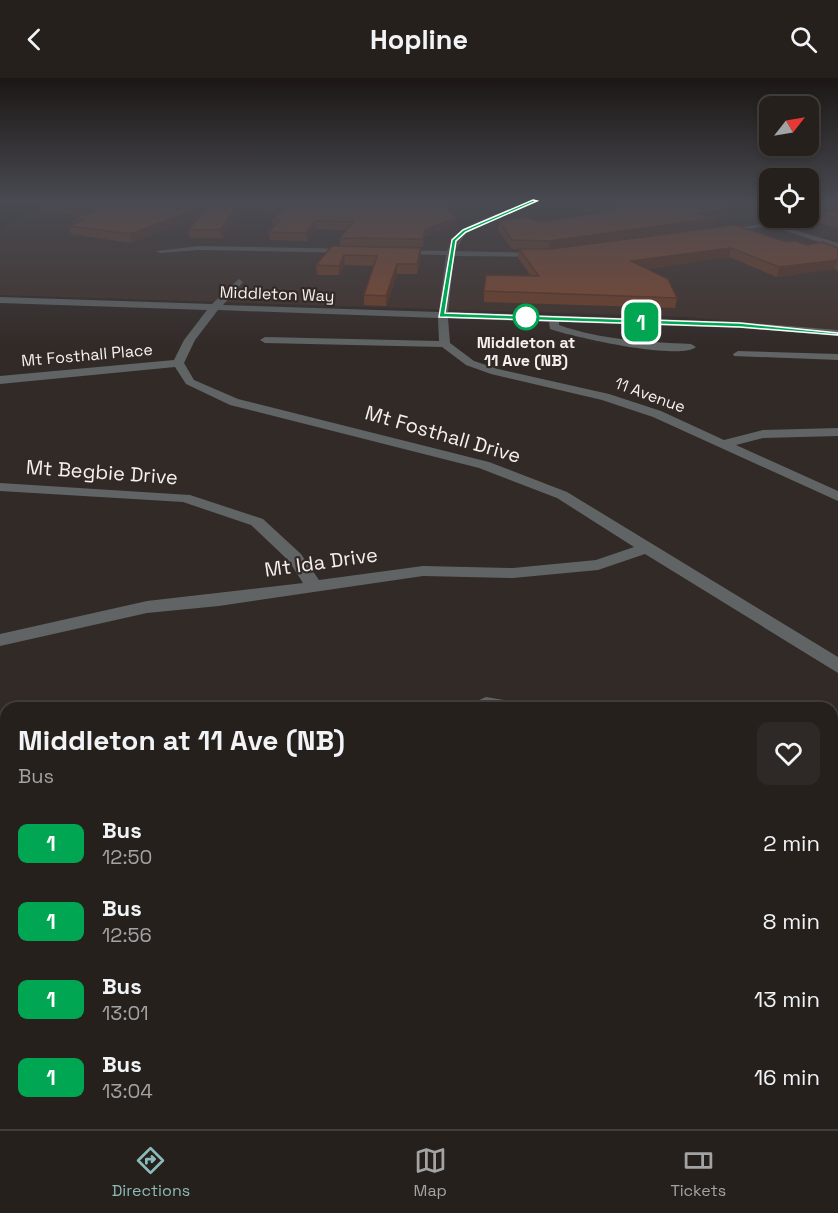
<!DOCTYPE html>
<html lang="en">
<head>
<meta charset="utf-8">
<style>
	:root { --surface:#26201d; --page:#2e2826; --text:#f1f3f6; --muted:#a4a3a4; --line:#423e3b; --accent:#8bbbb9 }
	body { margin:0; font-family:"Space Grotesk",sans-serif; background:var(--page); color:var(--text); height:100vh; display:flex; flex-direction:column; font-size:22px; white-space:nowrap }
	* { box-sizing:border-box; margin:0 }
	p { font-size:20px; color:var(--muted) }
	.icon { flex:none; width:33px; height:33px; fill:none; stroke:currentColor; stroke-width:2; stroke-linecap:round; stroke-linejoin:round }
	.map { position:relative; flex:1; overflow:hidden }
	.details { position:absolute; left:0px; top:624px; width:838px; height:428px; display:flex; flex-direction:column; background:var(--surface); border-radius:18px 18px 0 0; box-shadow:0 3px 9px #0003,0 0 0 2px var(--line) }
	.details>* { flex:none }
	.badge { padding:0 12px; border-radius:9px; font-size:21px; line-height:39px }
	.needle { width:39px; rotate:59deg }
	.fabs { position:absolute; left:759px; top:18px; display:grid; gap:12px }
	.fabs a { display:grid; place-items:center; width:60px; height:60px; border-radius:12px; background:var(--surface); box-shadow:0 3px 9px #0003,0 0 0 2px var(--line); font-size:30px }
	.map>.badge { position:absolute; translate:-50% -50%; box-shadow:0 0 0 3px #fff }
	.round { display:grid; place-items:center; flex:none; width:63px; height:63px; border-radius:12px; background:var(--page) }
	.headline { display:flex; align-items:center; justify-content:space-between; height:102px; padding:0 18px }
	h1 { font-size:28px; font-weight:700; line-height:45px }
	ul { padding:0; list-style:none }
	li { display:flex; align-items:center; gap:18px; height:78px; padding:0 18px }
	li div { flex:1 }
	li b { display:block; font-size:22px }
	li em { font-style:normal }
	li .badge { min-width:66px; font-weight:700; text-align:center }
	header { display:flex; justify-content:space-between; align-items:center; height:78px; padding:0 18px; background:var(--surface); font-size:27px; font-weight:700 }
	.dock { display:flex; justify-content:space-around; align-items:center; height:84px; border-top:2px solid var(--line); background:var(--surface); font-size:16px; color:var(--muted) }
	.dock a { display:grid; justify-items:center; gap:3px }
	.dock .on { color:var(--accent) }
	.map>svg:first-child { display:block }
	.built { fill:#40322c }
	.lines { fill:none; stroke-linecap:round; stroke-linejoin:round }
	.minor { fill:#606465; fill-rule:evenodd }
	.wall { fill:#703f29 }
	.shaded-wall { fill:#5b3322 }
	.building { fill:#824930; stroke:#5b3322; stroke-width:1.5 }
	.line { fill:#00a651; stroke:#fff; stroke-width:1.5 }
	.stop-dot { fill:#fff; stroke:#00a651; stroke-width:3 }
	.labels { text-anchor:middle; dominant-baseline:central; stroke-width:4.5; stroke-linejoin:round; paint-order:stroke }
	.far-street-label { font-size:16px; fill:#f5f0ed; stroke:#322a27 }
	.far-stop-label { font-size:16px; font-weight:bold; fill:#f5f0ed; stroke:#322a27 }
	.street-label { font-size:20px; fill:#f5f0ed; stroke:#322a27 }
</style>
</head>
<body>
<header><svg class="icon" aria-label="back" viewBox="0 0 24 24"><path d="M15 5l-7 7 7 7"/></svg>Hopline<svg class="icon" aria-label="search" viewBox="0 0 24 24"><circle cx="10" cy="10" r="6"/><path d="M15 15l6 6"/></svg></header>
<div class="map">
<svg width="838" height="1051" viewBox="0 0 838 1051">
	<rect width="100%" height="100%" fill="#322a27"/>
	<path class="built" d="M44,123H769L770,140H808L809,123H838V252L685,239L0,217V152Z"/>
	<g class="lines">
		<path class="minor" d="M530,123H538L472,152L465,157L455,173L542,175L545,179L454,178L448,234L740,244L838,252V258L740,250L559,244V247C602,262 646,264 691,266L696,269C680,283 573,259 550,251L549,244L448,240L450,265L474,283L498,291L609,316L661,333L724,362L763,352L838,350V358L763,360L736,367L838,413V423L653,339L602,322L491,296L466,287L442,269L265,265L260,262L265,259L439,263L438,240L218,232L195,262L184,285L194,302L238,321L489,384L567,414L838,579V595L645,476L598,492L513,500L423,498L219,528L147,535L0,568V556L147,523L303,505L289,483L251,447L183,424L0,413V405L190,417L263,441L301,476L319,502L423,488L513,490L596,482L634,469L557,420L479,390L230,327L186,306L175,289L0,306V298L174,282L184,262L207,232L0,225V219L212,226L239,201L243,204L223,227L439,234L446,177L396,176L393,172L447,173C461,140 500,137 530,123Z
			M838,134V138L778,147L838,165V170L770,148L721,155L717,153Z
			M199,168L353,171L357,173L353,175L199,172L160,175L156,173Z
			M738,273L838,276V282L734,278L733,276Z
			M486,619L522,625L525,630H469L472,625Z
			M832,644H838V660H832Z"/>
	</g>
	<path class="wall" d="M48,123H448L442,124L456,148L425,159L423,169L363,168L421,170V179L417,196H397L386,228L364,227V217L374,188L345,187L339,197H317L316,187L340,168V160L346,152L315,151L307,163L270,162L269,154L273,150L272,142L278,136L242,130L222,160H190L188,152L201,138L131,165L71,156L69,148L73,146L72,141L80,138L41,133L39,126Z
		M762,123H770V131L761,128Z
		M612,130L731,131L729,139L716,141L714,149L631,160L786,164L838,170V193L834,191L777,199L729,179L646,191L677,220L675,230L484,224V213L531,198L518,180L519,171H512L498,152L499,143L541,144L612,132Z
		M838,132V150L815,144L817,135Z"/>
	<path class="shaded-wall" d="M241,123L242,130L222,160L220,152Z
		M838,124V132L808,136V128Z
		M211,126L212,133L131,165L130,156Z
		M731,131L729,139L716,141L714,149L549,172L550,163L699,135Z
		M457,140L456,148L425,159L423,169V161L425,151Z
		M315,143V151L307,163L306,155Z
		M421,170V179L417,196V186Z
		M731,170L729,179L629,193L631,183Z
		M344,177L345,187L339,197V188Z
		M837,182L834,191L777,199L779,189Z
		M397,186V196L386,228V218Z"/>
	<path class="building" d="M48,123H241L220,152H188L211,126L130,156L69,148L84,142L72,141L97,133L39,126Z
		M244,123H441L457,140L425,151L423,161L340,160L353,144L315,143L306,155L269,154L280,142H272L285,129Z
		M672,123H706L731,131L699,135L716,140L550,163L512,162L499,143L527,139L541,144L616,132L612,130Z
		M808,123H838V124L808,128Z
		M838,132V141L817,135Z
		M735,147L786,164L796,163L806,167L823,164L838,170V182L779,189L731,170L631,183L668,201L677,220L484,213L486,197L539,198L519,171H550Z
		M332,168L421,170L417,186H397L386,218L364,217L377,178L344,177L339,188L316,187Z"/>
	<linearGradient id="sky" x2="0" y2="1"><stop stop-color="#1c1715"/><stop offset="0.46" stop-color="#494a52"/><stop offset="1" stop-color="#494a52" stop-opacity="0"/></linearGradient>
	<rect width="838" height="270" fill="url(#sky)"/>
	<path class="line" d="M533,122L537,123L466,154L456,163L445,235L740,245L838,255V257L740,249L439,239L452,162L463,152Z"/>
	<circle class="stop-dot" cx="526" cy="239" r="12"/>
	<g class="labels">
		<g class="far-street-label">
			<text transform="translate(277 216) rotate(2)">Middleton Way</text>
			<text transform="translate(87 277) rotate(-5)">Mt Fosthall Place</text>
			<text transform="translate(650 317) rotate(20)">11 Avenue</text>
		</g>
		<g class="far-stop-label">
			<text x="526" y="264">Middleton at<tspan x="526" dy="18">11 Ave (NB)</tspan></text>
		</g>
		<g class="street-label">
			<text transform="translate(443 356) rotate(16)">Mt Fosthall Drive</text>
			<text transform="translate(102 394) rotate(4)">Mt Begbie Drive</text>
			<text transform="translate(321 484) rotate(-8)">Mt Ida Drive</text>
		</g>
	</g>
</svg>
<div class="fabs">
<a><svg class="needle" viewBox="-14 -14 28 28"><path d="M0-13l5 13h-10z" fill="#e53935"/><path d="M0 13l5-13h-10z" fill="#a4a3a4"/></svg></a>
<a><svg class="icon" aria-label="locate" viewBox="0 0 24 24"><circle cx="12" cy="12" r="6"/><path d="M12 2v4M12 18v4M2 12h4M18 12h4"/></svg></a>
</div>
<b class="badge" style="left:641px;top:244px;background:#00a651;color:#fff">1</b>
<section class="details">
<div class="headline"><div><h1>Middleton at 11 Ave (NB)</h1><p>Bus</p></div><a class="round"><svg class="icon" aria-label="heart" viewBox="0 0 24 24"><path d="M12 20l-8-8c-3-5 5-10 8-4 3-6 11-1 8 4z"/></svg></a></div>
<ul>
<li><span class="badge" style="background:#00a651;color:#fff">1</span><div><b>Bus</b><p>12:50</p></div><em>2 min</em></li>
<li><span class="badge" style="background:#00a651;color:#fff">1</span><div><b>Bus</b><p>12:56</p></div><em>8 min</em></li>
<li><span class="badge" style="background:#00a651;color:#fff">1</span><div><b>Bus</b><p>13:01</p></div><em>13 min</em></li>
<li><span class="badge" style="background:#00a651;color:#fff">1</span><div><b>Bus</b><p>13:04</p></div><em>16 min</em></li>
</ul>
</section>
</div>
<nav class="dock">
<a class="on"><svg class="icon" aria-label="directions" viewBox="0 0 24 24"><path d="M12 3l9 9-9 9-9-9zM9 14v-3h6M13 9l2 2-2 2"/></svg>Directions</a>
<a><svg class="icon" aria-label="map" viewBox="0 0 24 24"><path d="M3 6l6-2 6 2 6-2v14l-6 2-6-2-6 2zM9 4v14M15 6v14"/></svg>Map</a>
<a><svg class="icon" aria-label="tickets" viewBox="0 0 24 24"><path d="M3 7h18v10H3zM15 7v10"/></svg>Tickets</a>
</nav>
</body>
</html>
